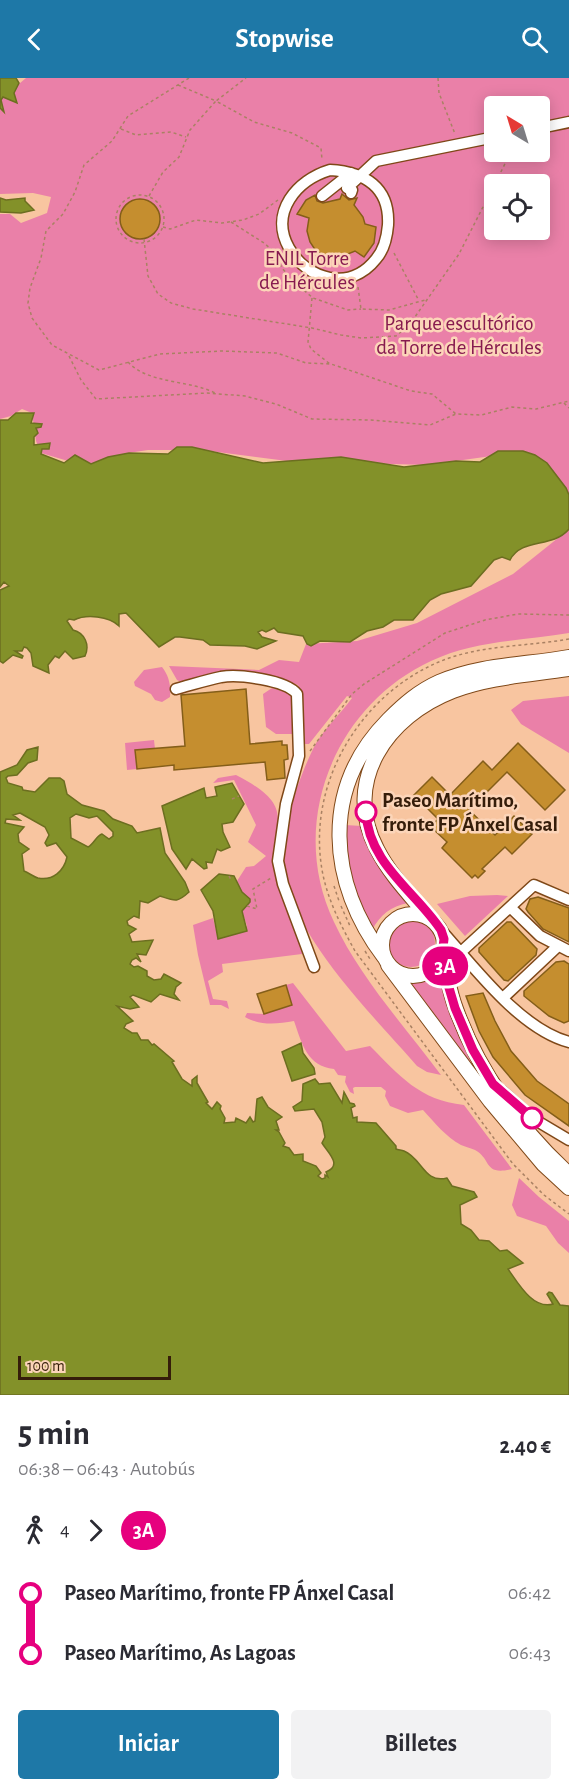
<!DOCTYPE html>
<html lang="es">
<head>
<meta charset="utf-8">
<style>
	:root { --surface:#fff; --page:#f2f2f3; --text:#2b2b33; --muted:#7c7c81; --accent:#1e78a7 }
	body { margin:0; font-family:"Alegreya Sans",sans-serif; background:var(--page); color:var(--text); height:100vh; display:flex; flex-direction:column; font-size:22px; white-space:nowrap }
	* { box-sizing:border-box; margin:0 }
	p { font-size:20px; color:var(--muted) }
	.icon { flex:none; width:33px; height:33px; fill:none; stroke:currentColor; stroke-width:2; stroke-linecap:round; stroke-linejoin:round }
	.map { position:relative; height:1317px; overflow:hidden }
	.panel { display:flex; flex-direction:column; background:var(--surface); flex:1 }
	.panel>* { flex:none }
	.badge { padding:0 12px; border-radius:20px; font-size:21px; line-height:39px }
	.needle { width:39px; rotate:322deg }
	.buttons { position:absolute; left:484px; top:18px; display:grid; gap:12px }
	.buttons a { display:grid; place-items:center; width:66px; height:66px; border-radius:6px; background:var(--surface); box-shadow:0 3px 15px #0003; font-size:30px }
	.scale { position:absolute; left:18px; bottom:15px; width:153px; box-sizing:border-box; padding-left:6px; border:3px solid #351d0a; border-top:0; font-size:16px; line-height:21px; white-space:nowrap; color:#351d0a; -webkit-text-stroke:4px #fcd5b9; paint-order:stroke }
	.map>.badge { position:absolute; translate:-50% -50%; box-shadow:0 0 0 3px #fff }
	.legs { display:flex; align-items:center; gap:9px; height:66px; padding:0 18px; font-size:20px }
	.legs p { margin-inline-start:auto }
	.summary { display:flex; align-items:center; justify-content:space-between; height:102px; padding:0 18px }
	h1 { font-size:33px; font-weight:700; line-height:45px }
	.button { display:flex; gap:12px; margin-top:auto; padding:12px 18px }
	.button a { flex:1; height:69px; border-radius:6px; background:var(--accent); color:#fff; font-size:24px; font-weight:700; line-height:69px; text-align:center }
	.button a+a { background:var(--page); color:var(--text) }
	ul { padding:0 18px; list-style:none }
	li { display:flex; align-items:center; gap:21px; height:60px; font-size:22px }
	li i { display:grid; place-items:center; width:9px; height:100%; margin:0 8px; background:currentColor }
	li i::after { content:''; width:15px; height:15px; margin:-8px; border:4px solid; border-radius:50%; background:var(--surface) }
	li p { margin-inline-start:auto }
	li:first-child i { background:linear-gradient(#0000 50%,currentColor 0) }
	li:last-child i { background:linear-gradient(currentColor 50%,#0000 0) }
	header { display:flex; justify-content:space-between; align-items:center; height:78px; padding:0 18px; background:var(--accent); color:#fff; font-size:27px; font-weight:700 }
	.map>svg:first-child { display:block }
	.green { fill:#ea80a8; fill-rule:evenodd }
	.water { fill:#839129; stroke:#6c6e20; stroke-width:1.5; fill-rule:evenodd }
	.building { fill:#c58e2f; stroke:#845e19; stroke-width:1.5 }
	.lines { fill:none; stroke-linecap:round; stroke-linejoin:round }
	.minor-casing { stroke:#7f4818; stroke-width:13 }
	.major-casing { stroke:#7f4818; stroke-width:16 }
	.path { stroke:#a98163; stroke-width:1.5; stroke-dasharray:3 3; stroke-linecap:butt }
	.minor { stroke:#fff; stroke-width:10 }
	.major { stroke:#fff; stroke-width:14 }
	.line-1-casing { stroke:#fff; stroke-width:14 }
	.line-1 { stroke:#e6007e; stroke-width:9 }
	.stop-1-dot { fill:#fff; stroke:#e6007e; stroke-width:3 }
	.labels { text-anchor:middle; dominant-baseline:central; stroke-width:5; stroke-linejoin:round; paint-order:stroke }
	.park-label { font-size:21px; fill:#871a4f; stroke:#fcd5b9 }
	.stop-label { font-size:21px; font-weight:bold; fill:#351d0a; stroke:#fcd5b9; text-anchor:start }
</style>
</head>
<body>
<header><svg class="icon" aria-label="back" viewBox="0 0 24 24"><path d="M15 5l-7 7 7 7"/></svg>Stopwise<svg class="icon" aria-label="search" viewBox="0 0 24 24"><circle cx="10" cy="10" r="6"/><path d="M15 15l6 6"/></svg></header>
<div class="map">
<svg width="569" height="1317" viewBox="0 0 569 1317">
	<rect width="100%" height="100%" fill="#f8c5a0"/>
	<path class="green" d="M26,0H569V555C523,563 474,562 431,583C334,628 287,746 334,844C359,898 405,949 441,997L427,994L417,988C373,937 283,850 283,780C282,748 299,700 313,671C322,652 340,637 352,620L347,618L309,666H305L301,616L298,607L276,600H204L181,604L177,602L169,588L259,592L279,582L299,584L306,566L357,563L417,545L513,496L558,460L506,376L427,387L287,383L202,372H148L128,375L85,388L41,375L36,363L32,335L22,331L11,338L0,341V136H10L21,145L47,135L51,119L33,115L0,116V22ZM495,28H540V74H495ZM495,106H540V152H495Z
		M162,589C169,598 171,607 170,619L162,624L155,622L151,616L135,608L134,604L144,592Z
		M272,610L292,616L297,656H276L266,649L263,616Z
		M569,618V675L521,646L511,632L523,623Z
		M154,662L155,671L135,672L137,691L127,692L125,665Z
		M236,697C308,734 262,748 276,802C282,824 294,846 302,867V876L222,886L223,894L208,903L213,921L227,923L229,931L221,927H210L198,877L193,847L213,840L218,860L247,848L242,833L250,824L242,815L237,803L246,789L254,788L266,778L248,764L256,747L234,702L213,705L218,700Z
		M345,747L362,748C371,778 389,800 408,825C391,828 380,837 372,852L349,803Z
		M497,817L508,818L465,858L437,826L470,818Z
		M387 865a24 24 0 1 1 48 0a24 24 0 1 1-48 0Z
		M441,893L452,940L473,990L411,905L427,902Z
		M293,905L346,973L370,968C400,998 419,1022 464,1027L512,1091C483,1098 492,1081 475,1072C471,1070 465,1069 461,1067C446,1059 435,1045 423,1032L408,1035L390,1028L385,1018L386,1013L381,1009H355L353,1010L354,1016L350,1014L345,1004L346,998L338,997L334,991C307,988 302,966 294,943C277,946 261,948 245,939L247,935L264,936L292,927L286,907Z
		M519,1100L539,1119L569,1143V1175L558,1165L546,1148L517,1138L512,1127Z"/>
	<path class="water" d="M0,0H16L19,5L14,15L17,25L3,19L1,22L4,34L0,30Z
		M0,120L6,122L25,120V123L34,132L21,135L0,134Z
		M16,335H34L31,345L42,346L41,349L36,350L38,355L34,359V367L50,365L49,371H42L41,376L64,385L75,377L91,386L108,379L129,375L168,376L177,369H192L263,385L341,379L404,389L456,383L480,384L498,373H523L535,377L547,385L566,410L569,417V451C552,471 522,459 510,482L502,479L494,482L471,508L441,516L430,522L413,542H394L383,549L367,553L350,564L320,563L311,568L307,566L303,558L278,554L274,550L266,554L262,552L258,554L262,559L276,563L257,571L245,568L210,567L203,562L180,559H175L159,569L126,535L119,536V548C109,538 86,536 74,542L69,541L67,543L73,552C85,555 90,567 85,578L73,581L65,573L59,580L55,578L48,587L49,595L33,588L31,575L27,570L24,569L22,573H15L23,578L22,580L13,577L3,585L0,583V512L9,508L4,504L0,509V342H8Z
		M38,669L37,682L28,685L17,697L8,698L6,700L8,705L22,709L23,712L35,714L49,700H60L64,703L67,716L82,727L104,733L113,741L132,748L137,755L160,750L165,775L185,804L189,814C177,825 175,823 160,818L148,825L140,823L139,840L134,838L127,843L128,847L136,851L129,856L132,864L153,862L146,877L137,876L141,884L136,880L132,882L130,886L134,889L138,888L147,893V898L154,902L161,901L164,896L181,905L176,909L174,916L179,922L160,916L151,924L133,917L130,919L139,929L130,931L117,928L133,943L126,946L124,950L132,955H137L141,962H148L152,967L154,966L174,983L172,984L182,1001L192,1008V1002L197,998V1005L208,1024L206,1025L212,1031L217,1024L221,1028L220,1031L225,1040L224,1045L235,1044L236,1040L246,1045L250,1039L253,1044L255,1043L257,1021L262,1019L268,1029L282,1039L276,1043L279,1052H276L279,1054L285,1065L283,1068L289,1070L294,1077L303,1076V1083L316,1088L321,1095L318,1098L322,1101L325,1100V1097L328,1099L326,1094C343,1087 328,1075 322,1065L325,1059L322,1044L314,1031L295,1033L293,1029L302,1023L303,1006L315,1001L319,1006L330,1005L342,1025L344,1014L350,1025L354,1026L355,1028L351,1030L353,1040L357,1039V1044L376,1045L396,1068V1071C398,1072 401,1072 404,1073C422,1080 424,1106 447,1100L452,1108L474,1114L477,1119L460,1127L461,1146L471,1152L479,1162L489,1163L500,1173L507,1172L523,1185L508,1191C518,1205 533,1232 553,1226L547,1216L549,1214L552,1215L560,1227L569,1228V1317H0V694L17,687L27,672ZM20,735L45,749L49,757L45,765L47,768L56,765L67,779C64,793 53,803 38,800C34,799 29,795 24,793L22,776L29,771L19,764L18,756L24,749L5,745L6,741L20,742L13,737ZM76,736L89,740L97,738L113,754V758L109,761L102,756C96,758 94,766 88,769L71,760L70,740Z
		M232,705L244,726L233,744L222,746L223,754L230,769L221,773L217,771L212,785L206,784L207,790L204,791L192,781L186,791L172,771L162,728L204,710L206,720L217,718L215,709Z
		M219,796L234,798L242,814L250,821V824L242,833L247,853L218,861L213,833L201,812Z
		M301,965L303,975L314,990L315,996L292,1003L282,974Z"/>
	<path class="building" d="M342,116L349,122L357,120L354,127L363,139L365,146L376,149L374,165L364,179L355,173L338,180L326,179L316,173L310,164L307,153L309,140L297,136L306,122L315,117L317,123L323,125L340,121Z
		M120 141a20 20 0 1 1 40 0a20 20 0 1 1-40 0Z
		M246,611L250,666L282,663V667H287L288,681L284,682L285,700L267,702L265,684L174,692V687L137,691L135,672L185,668L181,617Z
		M518,665L565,712L545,732L507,694L469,732L495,757L514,738L532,756L512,776L505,769L482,791L485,793L478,800L475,797L472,800L442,770L447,764L431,749L438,741L414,717L432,699L450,717L483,683L492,692Z
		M538,819L569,830V864L543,851L528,834L526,831L530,821Z
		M507,844H511L537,871L536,877L508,903L504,902L479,874V870Z
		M564,883L569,886V943L564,945L549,938L524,918V913L556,884Z
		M286,907L292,927L264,936L257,916Z
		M483,915L495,943L511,973L537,1003L569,1026V1048L525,1017L493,979L479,953L466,918Z"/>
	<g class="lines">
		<defs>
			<path id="minor" d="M540,50L569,44
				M330,92C365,94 390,109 388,147C387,159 384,172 376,181C350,214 307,202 289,170C269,134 297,102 330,92Z
				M351,115L352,112L347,110L376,83L495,59
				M322,118L351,95
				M176,611C191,607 206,602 221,599C239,596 286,602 297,616L299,678L286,726L278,783L283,806L314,889
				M510,829L540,858L569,873
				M441,852C474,889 520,951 569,964
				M437,886L461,874L534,807L569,822
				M504,919L558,868
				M502,1013L532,1040L569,1062"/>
			<path id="major" d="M382 867a31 31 0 1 1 62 0a31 31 0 1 1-62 0Z
				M429,840C411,818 390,797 377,771C341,703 388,638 453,613C489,599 531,597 569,591
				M442,877C447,895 449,913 456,931C478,992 520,1052 569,1096
				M384,879C328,805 320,711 388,642C404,626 419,613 439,604C481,586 525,587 569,579
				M388,887L490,1023L543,1086L569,1110"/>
		</defs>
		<use href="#minor" class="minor-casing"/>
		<use href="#major" class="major-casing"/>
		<path class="path" d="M189,0L128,38L112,63L84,87L75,114L63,136L46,153L41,180L30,210L28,225L32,240L52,267L99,292L160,276L222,273L277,275L306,285L331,286L411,313L432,316L456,336L481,337L512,329L536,331L569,323
			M438,0L439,15L455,56
			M178,7L216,23L246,0
			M121,51L136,57L171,54L186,59
			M116 141a24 24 0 1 1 48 0a24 24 0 1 1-48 0Z
			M149,118L163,94L179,79L190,52L216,23L254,44L292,55L321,70L322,82
			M231,144L264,165L273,173L282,190L293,203L313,220L348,232L361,231
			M163,149L170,151L196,142L222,145L243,142L259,136L278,122
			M144,161L148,198L158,216L171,225L193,231L312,250L341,257L361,260L396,258L410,246L459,176L511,74
			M394,175L418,221
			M358,209L361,231L389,232L425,222
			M303,210L311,205
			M312,220L308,264L311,271L330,286
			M69,278L81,302L96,321L207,315L245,318L276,326L312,341L371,342L430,347L456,336
			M128,284C148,306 190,302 215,315
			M564,325L569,330
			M569,561C530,568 490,567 452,579C368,607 309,696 321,785C325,817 340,846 355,873L513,1086L544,1117L569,1136
			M310,673L352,616L364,606L445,555L485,542L518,536L569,537
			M232,721L239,718
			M229,798L231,802
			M334,808L339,823
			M247,828L257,831L253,811L271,800
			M341,828L350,848
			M365,873L370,881"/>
		<use href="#minor" class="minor"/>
		<use href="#major" class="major"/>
	</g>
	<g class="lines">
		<defs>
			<path id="line-1" d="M366,734C368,785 416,814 441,852L444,861L442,878L447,903L455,930L473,972L493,1006L532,1040"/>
		</defs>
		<use href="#line-1" class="line-1-casing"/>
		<use href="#line-1" class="line-1"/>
	</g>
	<g class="stop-1-dot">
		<circle cx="366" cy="734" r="10"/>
		<circle cx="532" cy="1040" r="10"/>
	</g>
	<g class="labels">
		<g class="park-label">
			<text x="307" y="180">ENIL Torre<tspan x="307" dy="24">de Hércules</tspan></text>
			<text x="459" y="245">Parque escultórico<tspan x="459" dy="24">da Torre de Hércules</tspan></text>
		</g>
		<g class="stop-label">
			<text x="382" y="722">Paseo Marítimo,<tspan x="382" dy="24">fronte FP Ánxel Casal</tspan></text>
		</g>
	</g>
</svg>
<div class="buttons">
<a><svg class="needle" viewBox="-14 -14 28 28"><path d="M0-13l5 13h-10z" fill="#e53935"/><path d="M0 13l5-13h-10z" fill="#7c7c81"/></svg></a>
<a><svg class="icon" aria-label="locate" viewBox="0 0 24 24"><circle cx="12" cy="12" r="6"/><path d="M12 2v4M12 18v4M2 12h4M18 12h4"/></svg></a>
</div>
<div class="scale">100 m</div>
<b class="badge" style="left:445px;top:888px;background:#e6007e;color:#fff">3A</b>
</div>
<section class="panel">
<div class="summary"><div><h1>5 min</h1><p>06:38 – 06:43 · Autobús</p></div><b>2.40 €</b></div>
<div class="legs"><svg class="icon" aria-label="walk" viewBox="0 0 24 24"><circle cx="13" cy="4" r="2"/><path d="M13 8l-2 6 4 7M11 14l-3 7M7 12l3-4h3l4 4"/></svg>4<svg class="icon" aria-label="forward" viewBox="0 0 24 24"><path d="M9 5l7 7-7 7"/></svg><b class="badge" style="background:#e6007e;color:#fff">3A</b></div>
<ul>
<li><i style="color:#e6007e"></i><b>Paseo Marítimo, fronte FP Ánxel Casal</b><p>06:42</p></li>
<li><i style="color:#e6007e"></i><b>Paseo Marítimo, As Lagoas</b><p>06:43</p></li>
</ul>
<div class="button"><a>Iniciar</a><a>Billetes</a></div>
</section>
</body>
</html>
